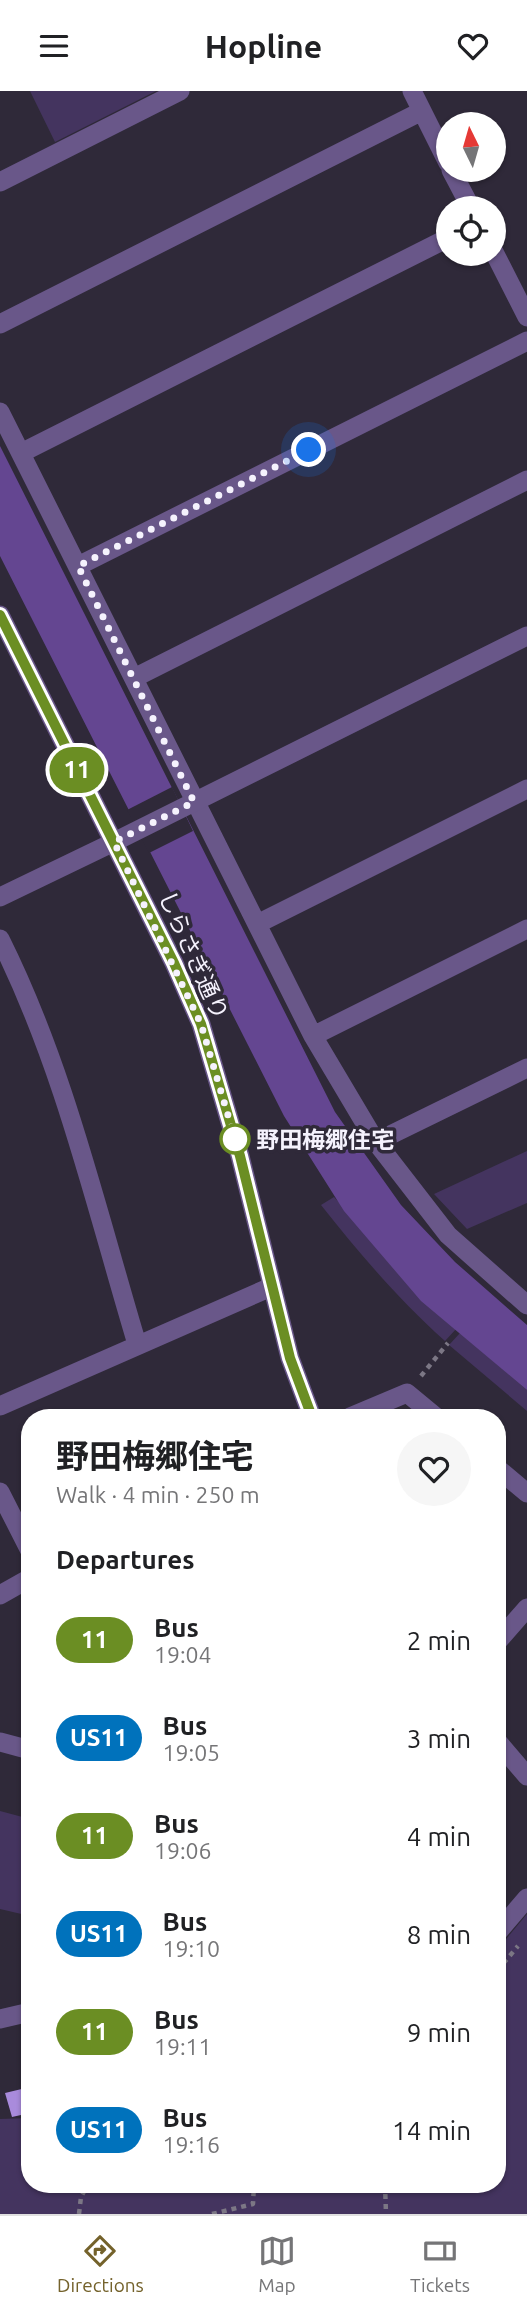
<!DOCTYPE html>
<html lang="en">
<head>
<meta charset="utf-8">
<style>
	:root { --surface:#fff; --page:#f6f6f6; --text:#202124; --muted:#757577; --line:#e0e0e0; --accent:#74622b }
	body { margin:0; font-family:Ubuntu,"Noto Sans JP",sans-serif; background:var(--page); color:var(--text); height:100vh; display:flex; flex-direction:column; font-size:26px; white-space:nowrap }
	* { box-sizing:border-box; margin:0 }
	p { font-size:23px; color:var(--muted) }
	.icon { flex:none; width:38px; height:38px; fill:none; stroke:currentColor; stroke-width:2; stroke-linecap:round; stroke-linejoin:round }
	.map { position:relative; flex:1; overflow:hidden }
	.panel { position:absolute; left:21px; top:1318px; width:485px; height:784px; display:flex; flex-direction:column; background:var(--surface); border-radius:28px; box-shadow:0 2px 5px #0004 }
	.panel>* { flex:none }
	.badge { padding:0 14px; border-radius:23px; font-size:24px; line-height:46px }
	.needle { width:46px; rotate:355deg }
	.tools { position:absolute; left:436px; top:21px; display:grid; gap:14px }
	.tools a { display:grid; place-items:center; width:70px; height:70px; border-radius:50%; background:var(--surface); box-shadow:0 2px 5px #0004; font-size:35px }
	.you { position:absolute; width:35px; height:35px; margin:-18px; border:5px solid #fff; border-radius:50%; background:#1a73e8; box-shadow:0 0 0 10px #1a73e833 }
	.map>.badge { position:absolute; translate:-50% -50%; box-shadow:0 0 0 4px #fff }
	h2 { padding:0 35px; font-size:26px; line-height:63px }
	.round { display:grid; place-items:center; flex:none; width:74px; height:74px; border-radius:37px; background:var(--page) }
	.headline { display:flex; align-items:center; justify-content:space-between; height:119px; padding:0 35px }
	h1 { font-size:33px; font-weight:700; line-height:52px }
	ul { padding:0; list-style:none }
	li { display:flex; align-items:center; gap:21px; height:98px; padding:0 35px }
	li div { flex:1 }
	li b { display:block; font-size:26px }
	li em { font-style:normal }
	li .badge { min-width:77px; font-weight:700; text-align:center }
	header { display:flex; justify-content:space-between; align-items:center; height:91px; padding:0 35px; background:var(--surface); font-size:32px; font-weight:700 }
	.tab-bar { display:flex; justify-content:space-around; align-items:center; height:98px; border-top:2px solid var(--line); background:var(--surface); font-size:19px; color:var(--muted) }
	.tab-bar a { display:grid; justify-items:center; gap:4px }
	.tab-bar .on { color:var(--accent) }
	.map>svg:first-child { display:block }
	.green { fill:#44345f }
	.water { fill:#644691 }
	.pier { fill:#2f2939 }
	.building { fill:#a98bdc }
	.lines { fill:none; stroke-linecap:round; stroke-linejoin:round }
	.path { stroke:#7c7785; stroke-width:4.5; stroke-dasharray:5 5; stroke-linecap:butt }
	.minor { stroke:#695789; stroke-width:19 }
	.tertiary { stroke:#695789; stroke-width:19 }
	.line-casing { stroke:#fff; stroke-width:16 }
	.line { stroke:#6b8e23; stroke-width:10 }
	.walk { stroke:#f5f2fd; stroke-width:7; stroke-dasharray:0 12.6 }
	.stop-dot { fill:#fff; stroke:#6b8e23; stroke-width:3.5 }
	.labels { text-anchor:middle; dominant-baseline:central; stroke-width:7; stroke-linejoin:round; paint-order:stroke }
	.street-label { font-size:23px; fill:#f5f2fd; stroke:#2f2939 }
	.stop-label { font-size:23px; font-weight:bold; fill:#f5f2fd; stroke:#2f2939; text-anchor:start }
</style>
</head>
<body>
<header><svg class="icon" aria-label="menu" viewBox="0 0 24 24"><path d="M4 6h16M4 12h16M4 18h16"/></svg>Hopline<svg class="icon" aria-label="heart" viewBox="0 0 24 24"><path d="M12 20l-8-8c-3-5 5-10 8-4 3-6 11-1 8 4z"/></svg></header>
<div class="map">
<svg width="527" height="2123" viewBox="0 0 527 2123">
	<rect width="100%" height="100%" fill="#2f2939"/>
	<path class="green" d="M30,0H156L55,51Z
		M527,1060V1112L467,1138L434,1103Z
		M334,1106L456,1238L445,1250C398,1208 360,1163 321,1114Z
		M460,1242L527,1299V1320L449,1254Z
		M0,1720L30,1728V1825L0,1818Z
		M527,1823V2123H0V2028L30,2027V2093H497V1859Z"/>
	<path class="water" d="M0,355L335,1021L401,1114L455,1171L527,1234V1299L421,1210L344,1120L284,1025L0,465Z"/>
	<path class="pier" d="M172,696L193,740L149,762L127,719Z"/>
	<path class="building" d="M30,1996V2022L12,2026L5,2002Z"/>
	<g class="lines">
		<path class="path" d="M421,1285L448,1252
			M497,1880L518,1855
			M385,2093L386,2123
			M79,2123L81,2106L88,2093
			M212,2123L253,2113L254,2093"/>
		<path class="minor" d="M412,0L448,72
			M451,79L471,117
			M0,91L180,0
			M494,161L527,226
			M0,233L422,20
			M0,321L313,945L376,1051L448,1144L527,1214
			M21,362L448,147
			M78,475L527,250
			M134,587L527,389
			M0,806L114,751
			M257,833L527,698
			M0,848C64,976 96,1117 137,1253
			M313,945L527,838
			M376,1051L527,977
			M0,1315L271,1196
			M350,1326L407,1302L436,1326
			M497,1377L527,1402
			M0,1401L30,1460
			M0,1504L30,1487
			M497,1551L527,1517
			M0,1651L30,1659
			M497,1842L527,1807
			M0,1928L30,1921"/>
		<path class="tertiary" d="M0,524L174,872L201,933L240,1065L290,1267L312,1326
			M114,751L527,545
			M497,1650L527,1685"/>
	</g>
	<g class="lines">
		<defs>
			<path id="line" d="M0,524L174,872L201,933L240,1065L290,1267L312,1326"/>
		</defs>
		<use href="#line" class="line-casing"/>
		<use href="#line" class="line"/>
		<path class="walk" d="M235,1048L201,933L114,751L194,711L78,475L309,359"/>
	</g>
	<circle class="stop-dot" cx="235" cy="1048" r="14"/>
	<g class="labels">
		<g class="street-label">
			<text transform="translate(194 864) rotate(66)">しらさぎ通り</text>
		</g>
		<g class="stop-label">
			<text x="256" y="1048">野田梅郷住宅</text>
		</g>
	</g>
</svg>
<div class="tools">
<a><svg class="needle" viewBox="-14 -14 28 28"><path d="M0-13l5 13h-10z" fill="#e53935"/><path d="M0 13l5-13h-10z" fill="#757577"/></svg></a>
<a><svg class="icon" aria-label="locate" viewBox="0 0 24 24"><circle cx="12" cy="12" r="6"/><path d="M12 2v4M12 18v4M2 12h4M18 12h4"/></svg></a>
</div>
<div class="you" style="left:309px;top:359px"></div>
<b class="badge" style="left:77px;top:679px;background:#6b8e23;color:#fff">11</b>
<section class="panel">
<div class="headline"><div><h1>野田梅郷住宅</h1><p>Walk · 4 min · 250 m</p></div><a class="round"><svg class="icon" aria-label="heart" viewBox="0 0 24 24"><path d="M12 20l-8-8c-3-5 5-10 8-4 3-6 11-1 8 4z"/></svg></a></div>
<h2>Departures</h2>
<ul>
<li><span class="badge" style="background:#6b8e23;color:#fff">11</span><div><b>Bus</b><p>19:04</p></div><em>2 min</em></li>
<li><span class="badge" style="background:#0072bc;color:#fff">US11</span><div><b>Bus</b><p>19:05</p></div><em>3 min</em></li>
<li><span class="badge" style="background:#6b8e23;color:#fff">11</span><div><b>Bus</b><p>19:06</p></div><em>4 min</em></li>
<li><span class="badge" style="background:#0072bc;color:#fff">US11</span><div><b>Bus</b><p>19:10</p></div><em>8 min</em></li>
<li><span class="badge" style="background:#6b8e23;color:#fff">11</span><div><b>Bus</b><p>19:11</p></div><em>9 min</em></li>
<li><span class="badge" style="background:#0072bc;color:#fff">US11</span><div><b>Bus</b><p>19:16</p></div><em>14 min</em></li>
</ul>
</section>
</div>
<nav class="tab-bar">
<a class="on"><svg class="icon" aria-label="directions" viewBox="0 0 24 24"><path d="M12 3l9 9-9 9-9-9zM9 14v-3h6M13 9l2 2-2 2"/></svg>Directions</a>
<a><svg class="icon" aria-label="map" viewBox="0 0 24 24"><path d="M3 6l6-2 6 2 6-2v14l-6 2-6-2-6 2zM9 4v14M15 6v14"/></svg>Map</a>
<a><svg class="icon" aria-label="tickets" viewBox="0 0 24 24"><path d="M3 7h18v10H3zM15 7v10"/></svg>Tickets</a>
</nav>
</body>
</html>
